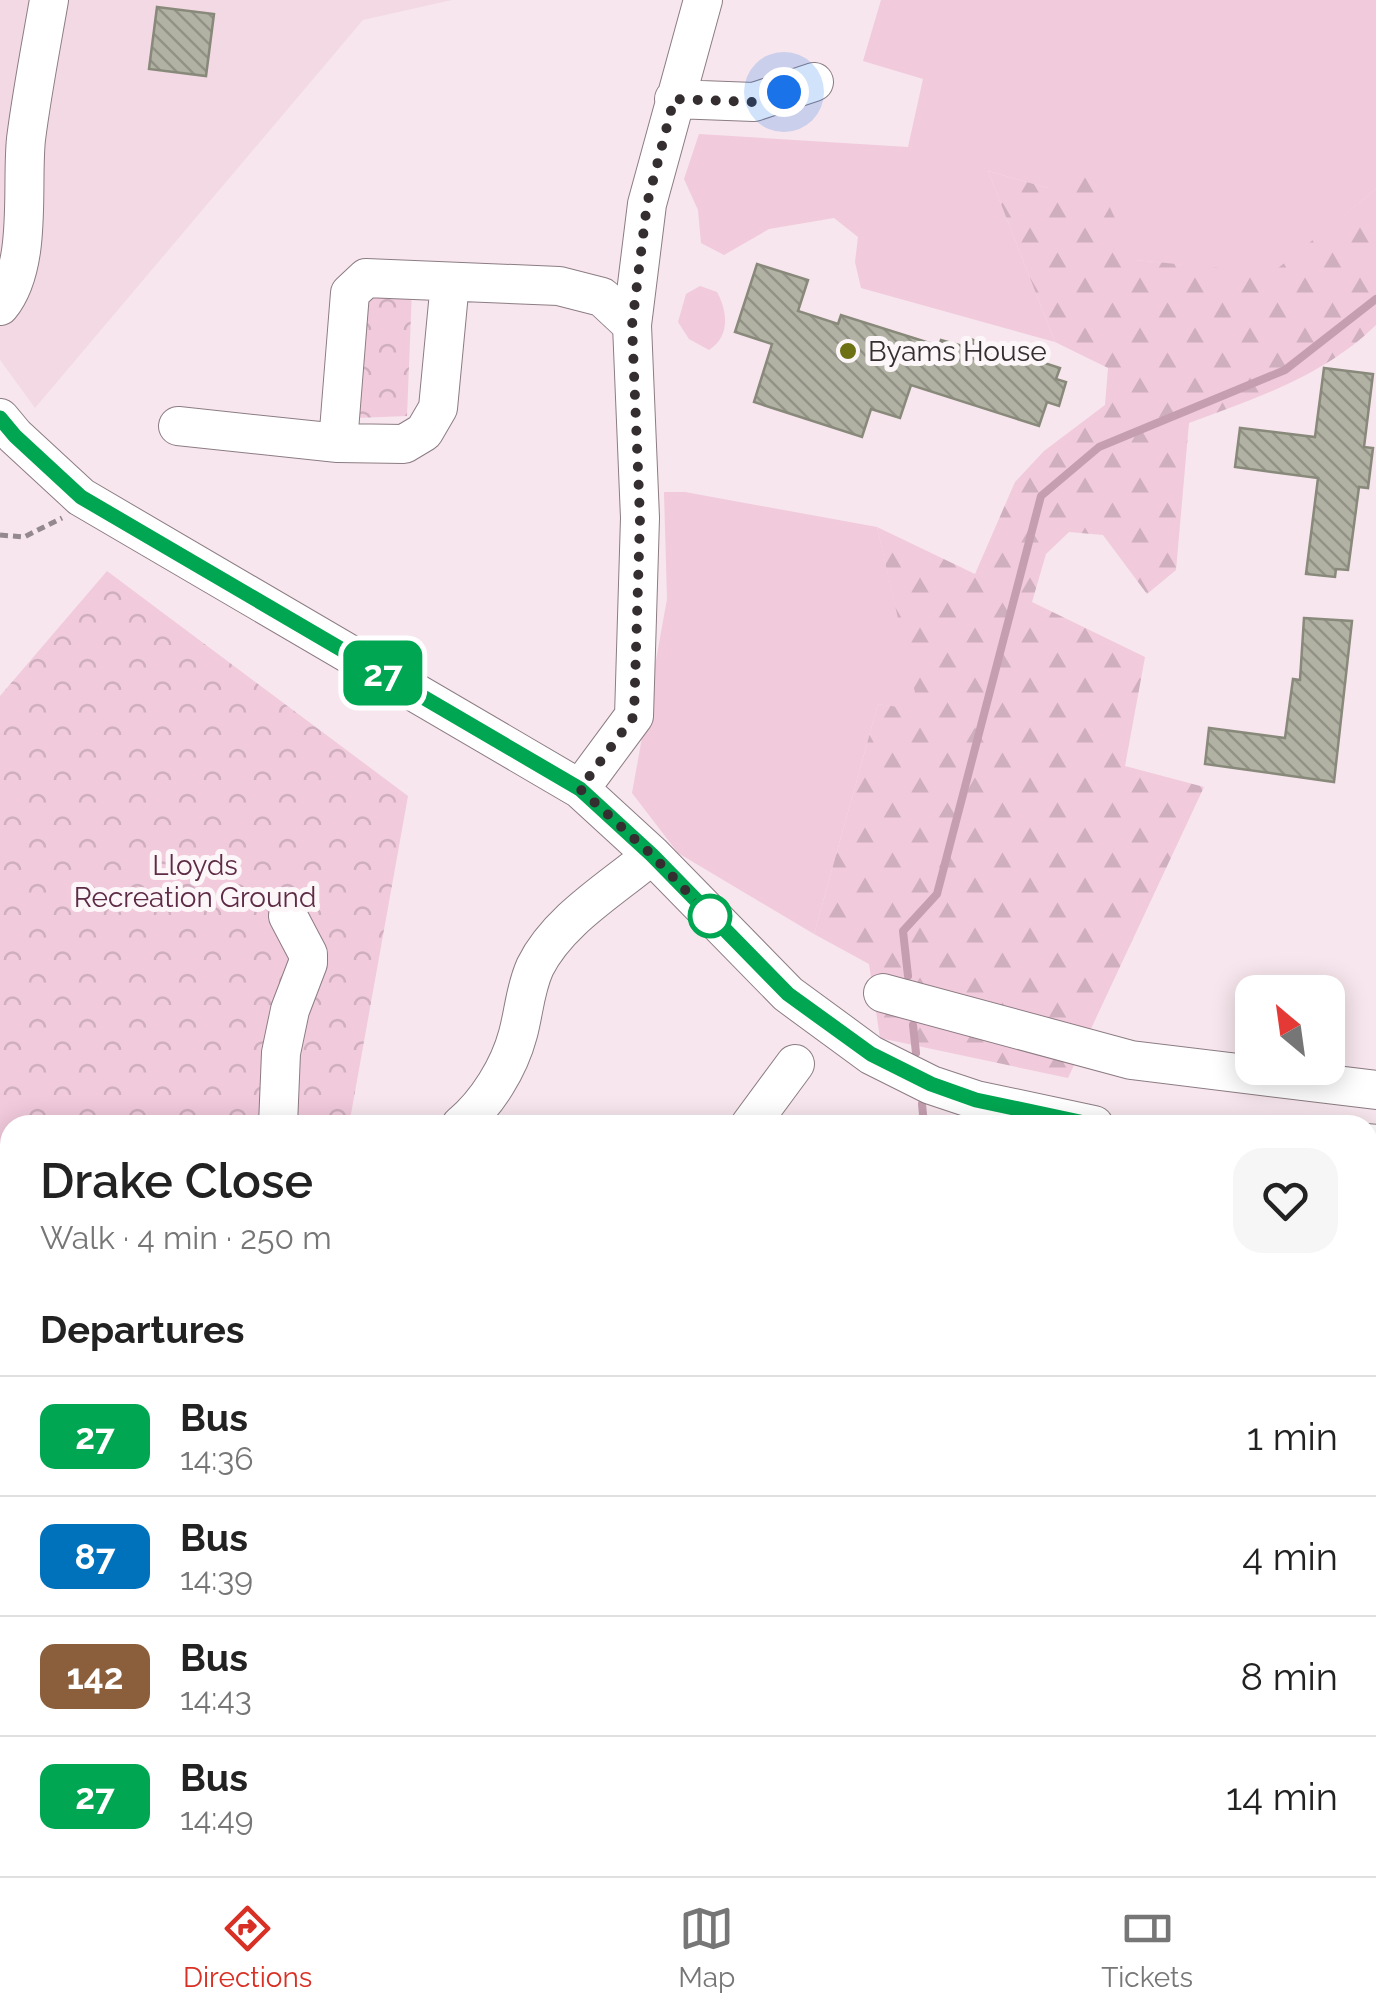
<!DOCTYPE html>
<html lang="en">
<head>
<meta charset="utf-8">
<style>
	:root { --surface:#fff; --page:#f6f6f6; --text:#222; --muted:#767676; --line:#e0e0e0; --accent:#d93025 }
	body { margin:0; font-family:Raleway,sans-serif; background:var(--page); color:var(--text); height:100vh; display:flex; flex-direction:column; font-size:38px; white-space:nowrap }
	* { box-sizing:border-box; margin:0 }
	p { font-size:32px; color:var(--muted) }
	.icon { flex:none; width:55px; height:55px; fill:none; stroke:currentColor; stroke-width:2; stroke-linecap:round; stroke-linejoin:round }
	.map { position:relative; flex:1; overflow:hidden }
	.sheet { position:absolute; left:0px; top:1115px; width:1378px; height:762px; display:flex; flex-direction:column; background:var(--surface); border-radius:30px 30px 0 0; box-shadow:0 5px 25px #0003 }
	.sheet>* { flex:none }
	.badge { padding:0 20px; border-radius:15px; font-size:35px; line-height:65px }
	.needle { width:65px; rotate:331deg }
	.controls { position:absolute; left:1235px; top:975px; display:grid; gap:20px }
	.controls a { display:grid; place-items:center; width:110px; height:110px; border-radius:20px; background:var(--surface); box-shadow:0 5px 25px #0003; font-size:50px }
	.you { position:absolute; width:50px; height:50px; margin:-25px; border:8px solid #fff; border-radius:50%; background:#1a73e8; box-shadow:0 0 0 15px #1a73e833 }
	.map>.badge { position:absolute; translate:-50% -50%; box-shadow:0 0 0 5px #fff }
	h2 { padding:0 40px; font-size:38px; line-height:90px }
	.round { display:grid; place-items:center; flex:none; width:105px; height:105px; border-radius:30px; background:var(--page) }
	.overview { display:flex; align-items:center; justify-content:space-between; height:170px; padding:0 40px }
	h1 { font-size:48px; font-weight:600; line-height:75px }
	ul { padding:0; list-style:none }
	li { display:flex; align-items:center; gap:30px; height:120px; padding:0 40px; border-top:2px solid var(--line) }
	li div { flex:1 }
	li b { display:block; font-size:38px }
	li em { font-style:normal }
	li .badge { min-width:110px; font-weight:700; text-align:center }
	.menu { display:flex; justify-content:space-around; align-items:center; height:140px; border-top:2px solid var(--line); background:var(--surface); font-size:28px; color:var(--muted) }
	.menu a { display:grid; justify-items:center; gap:5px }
	.menu .selected { color:var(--accent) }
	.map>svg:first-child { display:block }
	.built { fill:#f3d9e4 }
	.grass { fill:#f1cadc }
	.forest { fill:url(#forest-firs) }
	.park { fill:url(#park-crowns) }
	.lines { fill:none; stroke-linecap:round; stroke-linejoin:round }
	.stream { stroke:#c59fb0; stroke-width:8 }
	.building { fill:url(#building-back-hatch); stroke:#88897a; stroke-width:2.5 }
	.minor-casing { stroke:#8c7c83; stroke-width:40 }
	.path { stroke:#94898e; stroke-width:5; stroke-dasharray:8 5; stroke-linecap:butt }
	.minor { stroke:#fff; stroke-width:38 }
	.line-casing { stroke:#fff; stroke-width:22 }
	.line { stroke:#00a651; stroke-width:15 }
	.walk { stroke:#342e31; stroke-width:10; stroke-dasharray:0 18 }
	.poi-dot { fill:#6e7014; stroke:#fdf6f9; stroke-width:4 }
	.stop-dot { fill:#fff; stroke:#00a651; stroke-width:5 }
	.labels { text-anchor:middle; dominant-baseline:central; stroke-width:10; stroke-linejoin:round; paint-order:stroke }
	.poi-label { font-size:28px; fill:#342e31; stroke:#fdf6f9; text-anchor:start }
	.park-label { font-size:28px; fill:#5d2b45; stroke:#fdf6f9 }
</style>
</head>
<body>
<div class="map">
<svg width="1376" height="1876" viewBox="0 0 1376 1876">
	<defs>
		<pattern id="forest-firs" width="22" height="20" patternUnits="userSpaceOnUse" patternTransform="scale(2.5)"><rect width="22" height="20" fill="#f1cadc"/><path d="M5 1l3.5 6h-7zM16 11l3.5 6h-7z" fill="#cfaebd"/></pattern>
		<pattern id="park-crowns" width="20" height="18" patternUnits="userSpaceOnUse" patternTransform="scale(2.5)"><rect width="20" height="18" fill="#f1cadc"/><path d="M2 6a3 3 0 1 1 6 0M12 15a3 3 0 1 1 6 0" fill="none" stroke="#cfaebd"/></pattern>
		<pattern id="building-back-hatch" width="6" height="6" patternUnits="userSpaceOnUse" patternTransform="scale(2.5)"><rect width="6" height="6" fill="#b1b2a3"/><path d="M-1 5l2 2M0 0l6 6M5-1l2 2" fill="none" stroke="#919185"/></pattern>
	</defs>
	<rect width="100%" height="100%" fill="#f7e6ed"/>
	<path class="built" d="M0,0H452L363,20L35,408L0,360Z"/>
	<path class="grass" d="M881,0H1376V189L1272,274L1135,260L1048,188L988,171L1055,342L861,288L855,262L858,237L834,218L769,229L724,255L701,243L698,210L684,179L699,134L908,147L923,79L863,61Z
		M700,286L717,292C728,312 730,337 709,350L689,339L678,322L686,294Z
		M664,492H685L877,527L920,711L878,704L814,934L678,853L632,793L667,599Z"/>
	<path class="forest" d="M1092,170L1135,260L1272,273L1376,189V325C1324,376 1256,398 1189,423L1176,570L1147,594L1103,535L1069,532L1046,554L1032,602L1145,657L1125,766L1204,787L1068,1078L880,1038L869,964L814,934L878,704L919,710L877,527L975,574L1015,482L1044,451L1105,405L1108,368L1055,342L988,171L1048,188Z"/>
	<path class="park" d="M412,290L407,416L356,418L364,294Z
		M107,571L408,796L349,1125H10V1236L0,1229V696Z"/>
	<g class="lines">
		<path class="stream" d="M908,976L903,931L937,894L1041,496L1099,447L1285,370L1376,299
			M913,1025L916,1053
			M922,1104L924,1125
			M824,1868L828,1876"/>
	</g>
	<path class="building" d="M157,7L214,14L206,76L149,69Z
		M757,264L808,280L798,311L838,324L841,315L939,346L941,340L966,347L967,338L1060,368L1056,379L1066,382L1059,406L1047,402L1039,426L911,385L900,418L871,409L862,437L754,402L772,344L735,332Z
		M1324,368L1373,374L1364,447L1373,448L1368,488L1359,487L1348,570L1336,569L1335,577L1306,574L1318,478L1235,467L1240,428L1315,437Z
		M1304,618L1352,621L1334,782L1205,764L1209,728L1285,738L1293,679L1300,680Z"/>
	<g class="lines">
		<defs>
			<path id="minor" d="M674,99L754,102L814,82
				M0,306C33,266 21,187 26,139C32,92 41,46 49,0
				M0,418L15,436L81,497L580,789L652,855L788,994L871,1055L931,1085L976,1100L1094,1125
				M178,426L338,443L404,444L424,432L438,408L450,282
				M338,443L350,293L366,278L559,286L602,297L632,325
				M580,789L634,716L640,518L632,325L647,204L703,0
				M883,993L1131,1060L1376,1090
				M278,1125L281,1053L290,1010L308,963V954L288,916
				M461,1125C487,1103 509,1068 518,1034C524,1012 525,989 535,967C558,920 613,888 652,855
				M750,1125L795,1064
				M1368,1143L1376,1144
				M0,1252L10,1259
				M1368,1376L1376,1371
				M0,1602L2,1588L10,1578
				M1368,1604L1376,1608
				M1368,1778L1376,1788
				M176,1868L200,1876
				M326,1868L330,1876
				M447,1868L448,1876
				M237,1876L256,1868
				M634,1876V1868"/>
		</defs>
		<use href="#minor" class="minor-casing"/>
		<path class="path" d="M0,535L24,537L62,518
			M855,1868L858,1876"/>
		<use href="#minor" class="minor"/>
	</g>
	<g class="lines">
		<defs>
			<path id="line" d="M0,418L15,436L81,497L580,789L652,855L788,994L871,1054L931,1084L976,1100L1094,1125"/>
		</defs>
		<use href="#line" class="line-casing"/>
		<use href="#line" class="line"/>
		<path class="walk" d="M710,916L652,855L580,789L634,716L640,518L632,325L647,204L674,99L754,102L784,92"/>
	</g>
	<circle class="poi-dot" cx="848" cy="351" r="10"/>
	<circle class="stop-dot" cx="710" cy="916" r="20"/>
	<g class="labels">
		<g class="poi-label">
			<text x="868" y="351">Byams House</text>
		</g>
		<g class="park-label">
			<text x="195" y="865">Lloyds<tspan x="195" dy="32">Recreation Ground</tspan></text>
		</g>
	</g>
</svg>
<div class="controls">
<a><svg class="needle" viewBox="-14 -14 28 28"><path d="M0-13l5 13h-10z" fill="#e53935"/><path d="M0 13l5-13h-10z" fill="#767676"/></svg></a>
</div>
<div class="you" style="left:784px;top:92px"></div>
<b class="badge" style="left:383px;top:673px;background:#00a651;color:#fff">27</b>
<section class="sheet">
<div class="overview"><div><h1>Drake Close</h1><p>Walk · 4 min · 250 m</p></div><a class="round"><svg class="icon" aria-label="heart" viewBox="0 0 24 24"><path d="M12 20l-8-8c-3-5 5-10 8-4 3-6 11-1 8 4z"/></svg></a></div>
<h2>Departures</h2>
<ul>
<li><span class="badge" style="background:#00a651;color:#fff">27</span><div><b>Bus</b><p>14:36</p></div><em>1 min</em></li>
<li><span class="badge" style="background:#0072bc;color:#fff">87</span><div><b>Bus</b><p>14:39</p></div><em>4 min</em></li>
<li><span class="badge" style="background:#8b5e3c;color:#fff">142</span><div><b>Bus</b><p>14:43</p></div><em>8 min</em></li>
<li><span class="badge" style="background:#00a651;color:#fff">27</span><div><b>Bus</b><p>14:49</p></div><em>14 min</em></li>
</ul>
</section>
</div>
<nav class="menu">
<a class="selected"><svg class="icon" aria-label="directions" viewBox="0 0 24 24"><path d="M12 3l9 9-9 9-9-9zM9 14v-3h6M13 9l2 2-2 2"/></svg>Directions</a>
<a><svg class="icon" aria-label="map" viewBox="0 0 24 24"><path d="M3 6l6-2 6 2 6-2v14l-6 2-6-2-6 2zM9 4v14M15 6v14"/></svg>Map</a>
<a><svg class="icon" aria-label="tickets" viewBox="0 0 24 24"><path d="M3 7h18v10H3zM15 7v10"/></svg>Tickets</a>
</nav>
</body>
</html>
